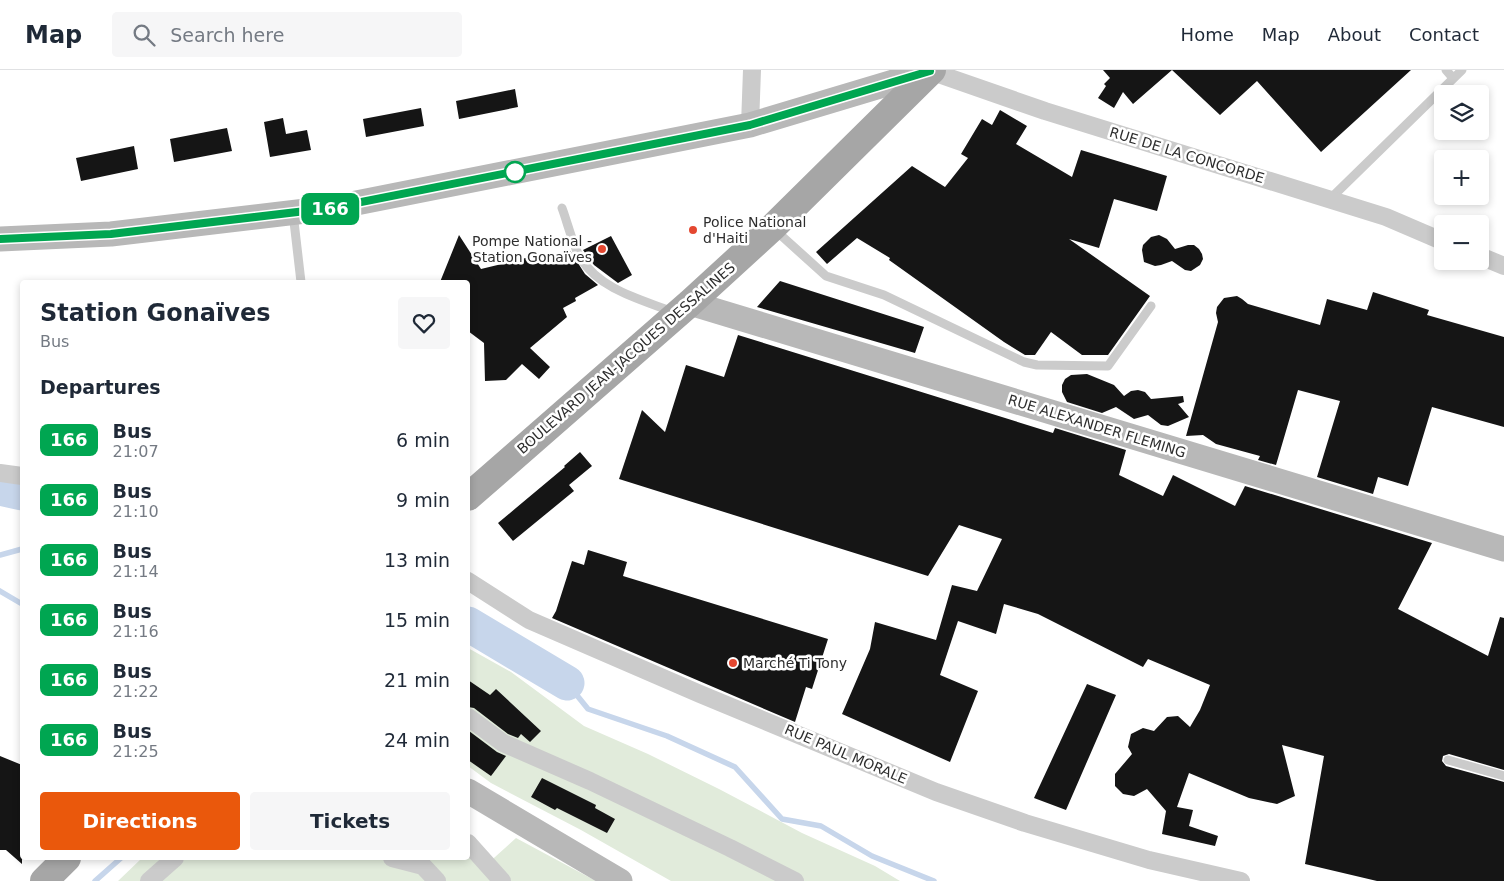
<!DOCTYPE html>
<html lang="en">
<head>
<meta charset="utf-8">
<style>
	:root { --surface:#fff; --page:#f6f6f7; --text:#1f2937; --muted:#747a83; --line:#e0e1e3; --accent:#ea580c }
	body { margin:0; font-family:"DejaVu Sans",sans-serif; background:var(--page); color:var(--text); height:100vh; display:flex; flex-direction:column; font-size:19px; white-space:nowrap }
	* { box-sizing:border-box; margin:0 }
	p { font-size:16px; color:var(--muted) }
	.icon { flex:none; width:28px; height:28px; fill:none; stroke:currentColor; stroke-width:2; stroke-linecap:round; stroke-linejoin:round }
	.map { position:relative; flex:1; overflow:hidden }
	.details { position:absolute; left:20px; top:210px; width:450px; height:580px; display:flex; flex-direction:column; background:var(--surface); border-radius:5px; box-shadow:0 2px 8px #0003 }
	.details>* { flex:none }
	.badge { padding:0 10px; border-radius:8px; font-size:18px; line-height:32px }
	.tools { position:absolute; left:1434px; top:15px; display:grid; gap:10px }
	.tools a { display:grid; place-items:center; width:55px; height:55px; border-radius:5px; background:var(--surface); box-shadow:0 2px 8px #0003; font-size:25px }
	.map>.badge { position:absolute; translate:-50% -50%; box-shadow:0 0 0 2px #fff }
	h2 { padding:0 20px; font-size:19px; line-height:45px }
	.round { display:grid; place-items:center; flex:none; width:52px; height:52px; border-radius:5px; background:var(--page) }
	.head { display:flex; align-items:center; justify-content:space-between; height:85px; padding:0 20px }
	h1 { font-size:24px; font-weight:600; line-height:38px }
	.cta { display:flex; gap:10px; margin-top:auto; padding:10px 20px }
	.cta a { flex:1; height:58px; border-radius:5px; background:var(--accent); color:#fff; font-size:20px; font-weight:600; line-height:58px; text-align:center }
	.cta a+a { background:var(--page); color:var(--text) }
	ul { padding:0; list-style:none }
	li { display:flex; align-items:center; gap:15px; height:60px; padding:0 20px }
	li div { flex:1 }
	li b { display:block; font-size:19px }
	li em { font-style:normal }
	li .badge { min-width:55px; font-weight:700; text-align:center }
	header { display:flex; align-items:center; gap:30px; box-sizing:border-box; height:70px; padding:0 25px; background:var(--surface); border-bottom:1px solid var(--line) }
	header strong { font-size:24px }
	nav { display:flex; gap:28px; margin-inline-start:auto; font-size:18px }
	.search { width:350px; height:45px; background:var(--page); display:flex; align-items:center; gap:12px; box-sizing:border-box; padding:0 18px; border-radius:5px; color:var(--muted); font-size:19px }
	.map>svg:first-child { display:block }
	.green { fill:#e1ebdb }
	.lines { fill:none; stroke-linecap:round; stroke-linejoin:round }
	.stream { stroke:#c7d6eb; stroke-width:5.5 }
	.river { stroke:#c7d6eb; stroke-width:35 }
	.building { fill:#151515 }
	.lane { stroke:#cbcbcb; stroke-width:9 }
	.street { stroke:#cbcbcb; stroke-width:18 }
	.secondary { stroke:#b8b8b8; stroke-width:25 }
	.primary { stroke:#a6a6a6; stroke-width:28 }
	.line-casing { stroke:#fff; stroke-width:11 }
	.line { stroke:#00a651; stroke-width:8 }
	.stop-dot { fill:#fff; stroke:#00a651; stroke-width:2.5 }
	.poi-dot { fill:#e44730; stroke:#fff; stroke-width:2 }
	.labels { text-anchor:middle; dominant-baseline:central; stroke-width:5; stroke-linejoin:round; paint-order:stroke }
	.street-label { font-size:14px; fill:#2e2e2e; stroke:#fff }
	.poi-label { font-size:14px; fill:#2e2e2e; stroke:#fff; text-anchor:start }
</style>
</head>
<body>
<header>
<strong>Map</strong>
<div class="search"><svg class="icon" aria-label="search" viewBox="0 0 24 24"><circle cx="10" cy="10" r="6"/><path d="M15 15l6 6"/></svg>Search here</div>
<nav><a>Home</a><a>Map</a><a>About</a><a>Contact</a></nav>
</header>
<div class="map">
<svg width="1504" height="811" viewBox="0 0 1504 811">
	<rect width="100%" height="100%" fill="#fff"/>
	<path class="green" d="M468,578L511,602L584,656L648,684L719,719L802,763L875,796L900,811H671L581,760L491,713L468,696Z
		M516,768L596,811H118L142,788H468V784L485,796Z"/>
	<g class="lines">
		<path class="stream" d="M0,485L22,479
			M0,521L22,534
			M567,613L588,639L667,666L735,697L782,749L821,756L872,786L934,811
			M95,811L121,788"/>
		<path class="river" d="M0,418L22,423
			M468,554L567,613"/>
	</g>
	<path class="building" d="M1103,0H1411L1321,82L1257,11L1220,45L1172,0L1133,34L1123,22L1114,38L1098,28L1106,16L1104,14L1110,8Z
		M515,19L518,37L459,49L456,31Z
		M421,38L424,56L366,67L363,49Z
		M1000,40L1027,56L1016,74L1072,107L1081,80L1167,106L1157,141L1114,129L1099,178L1069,169L1150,226L1108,285H1082L1051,262L1035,285H1025L1004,272L889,190L890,188L857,168L827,194L816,182L912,96L945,117L968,88L961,84L982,49L992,55Z
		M283,48L286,64L307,60L311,80L270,87L264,52Z
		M227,58L232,81L174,92L170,69Z
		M134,76L138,99L81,111L76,88Z
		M459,165L481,199L538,185L541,194L569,179L585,204L598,215L575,228L576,231L563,238L567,247L530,278L550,297L539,309L522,294L506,310L485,311L484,273L468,261V212H440Z
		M1159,165L1167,169L1175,179L1188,175H1194L1199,179L1202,184L1203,189L1200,195L1191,201L1185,200L1172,191L1161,195L1155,196L1144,192L1142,180L1143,175L1151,167Z
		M611,166L632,205L618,213L594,195L583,180Z
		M780,211L924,257L915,283L757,237Z
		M1373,222L1429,240L1427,245L1504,267V357L1432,337L1408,416L1378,407L1373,424L1317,407L1340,331L1298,320L1276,395L1258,390L1260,386L1216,374L1203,365L1186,366L1218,252L1216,243L1217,237L1224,228L1237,226L1242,229L1248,234L1320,255L1327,229L1367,240Z
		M738,265L1053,363L1055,358L1126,380L1119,405L1163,426L1173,405L1235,436L1245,416L1432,473L1398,539L1488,586L1500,547L1504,548V700L1449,684L1443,686L1442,691L1446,696L1504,712V811H1377L1305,794L1324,686L1282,675L1295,726L1277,734L1249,728L1189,703L1177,737L1193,740L1189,756L1218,766L1215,776L1162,764L1166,741L1147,719L1134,726L1123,724L1115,716V704L1132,684L1128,677L1131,664L1143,658L1154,661L1167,647L1178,646L1190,657L1200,640L1210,615L1148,589L1143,597L1038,544L1004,534L996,564L958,551L940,605L978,621L950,692L842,644L870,579L875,552L936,570L952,515L977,521L1002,469L959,455L928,506L619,409L642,340L665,362L686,295L724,307Z
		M1087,304L1114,315L1124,326L1131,321L1138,320L1145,322L1151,329L1183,326L1184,332L1178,334L1189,347L1168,356L1161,355L1148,345L1134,349L1116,337L1102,343L1067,332L1062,322V315L1065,309L1071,305Z
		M580,382L592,396L569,415L574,421L513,471L498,453L565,397L564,396Z
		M588,480L627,492L623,506L828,569L812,619L806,617L795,652L552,548L556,541L572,491L584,495Z
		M468,610L490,625L496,619L541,661L530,672L521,664L518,668L508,664L474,638L468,637Z
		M1087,614L1116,625L1066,740L1034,728Z
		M469,661L497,682L506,686L491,706L468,690Z
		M0,686L22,695V794L6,780H0Z
		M542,708L596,735L595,738L615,749L607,763L557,738L555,740L531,727Z"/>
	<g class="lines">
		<path class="lane" d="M1446,0L1453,8
			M1329,130L1462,0
			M562,138C567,151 574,179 581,189C601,220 640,229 673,242
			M293,143L301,212
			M774,159L826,206L884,225L1024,292L1037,295L1108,296L1151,236
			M1448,690L1504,706"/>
		<path class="street" d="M930,1L1045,41L1386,147L1442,171
			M750,55L752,0
			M1480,186L1504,196
			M0,403L22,406
			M468,511L529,550L700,624L936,722L1025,753L1149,790L1241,811
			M468,647L503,673L590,711L730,778L795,811
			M468,773L502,811
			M392,788L423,796L437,811
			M149,811L175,788"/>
		<path class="secondary" d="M0,169L111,164L331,138L750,55L930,1
			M690,233L1504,479
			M468,721L620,811"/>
		<path class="primary" d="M468,427L690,233L772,158L932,0
			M44,811L67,788"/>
	</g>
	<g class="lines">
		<defs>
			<path id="line" d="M0,169L111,164L331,138L750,55L930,1"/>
		</defs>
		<use href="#line" class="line-casing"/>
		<use href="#line" class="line"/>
	</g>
	<circle class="stop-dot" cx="515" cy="102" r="10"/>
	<g class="poi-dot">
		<circle cx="693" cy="160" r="5"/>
		<circle cx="602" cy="179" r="5"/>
		<circle cx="733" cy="593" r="5"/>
	</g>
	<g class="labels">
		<g class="street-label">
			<text transform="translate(1187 85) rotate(17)">RUE DE LA CONCORDE</text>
			<text transform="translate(626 288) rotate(-41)">BOULEVARD JEAN-JACQUES DESSALINES</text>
			<text transform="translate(1097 356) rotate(17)">RUE ALEXANDER FLEMING</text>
			<text transform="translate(846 684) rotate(23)">RUE PAUL MORALE</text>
		</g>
		<g class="poi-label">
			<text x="703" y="152">Police National<tspan x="703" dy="16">d'Haiti</tspan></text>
			<text x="592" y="171" text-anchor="end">Pompe National -<tspan x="592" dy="16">Station Gonaïves</tspan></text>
			<text x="743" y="593">Marché Ti Tony</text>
		</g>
	</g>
</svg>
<div class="tools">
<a><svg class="icon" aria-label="layers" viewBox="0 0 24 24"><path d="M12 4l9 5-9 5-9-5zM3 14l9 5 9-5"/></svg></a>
<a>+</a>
<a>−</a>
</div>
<b class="badge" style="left:330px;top:139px;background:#00a651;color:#fff">166</b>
<section class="details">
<div class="head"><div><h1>Station Gonaïves</h1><p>Bus</p></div><a class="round"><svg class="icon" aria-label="heart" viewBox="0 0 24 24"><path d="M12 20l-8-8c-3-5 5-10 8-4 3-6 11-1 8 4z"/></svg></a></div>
<h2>Departures</h2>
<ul>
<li><span class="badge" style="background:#00a651;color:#fff">166</span><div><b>Bus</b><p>21:07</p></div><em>6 min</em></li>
<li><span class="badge" style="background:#00a651;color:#fff">166</span><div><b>Bus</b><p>21:10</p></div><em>9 min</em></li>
<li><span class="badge" style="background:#00a651;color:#fff">166</span><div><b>Bus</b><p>21:14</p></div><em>13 min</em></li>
<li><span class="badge" style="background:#00a651;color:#fff">166</span><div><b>Bus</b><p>21:16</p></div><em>15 min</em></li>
<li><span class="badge" style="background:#00a651;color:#fff">166</span><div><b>Bus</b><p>21:22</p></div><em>21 min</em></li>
<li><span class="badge" style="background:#00a651;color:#fff">166</span><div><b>Bus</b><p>21:25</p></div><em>24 min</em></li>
</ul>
<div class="cta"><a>Directions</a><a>Tickets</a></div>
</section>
</div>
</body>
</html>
